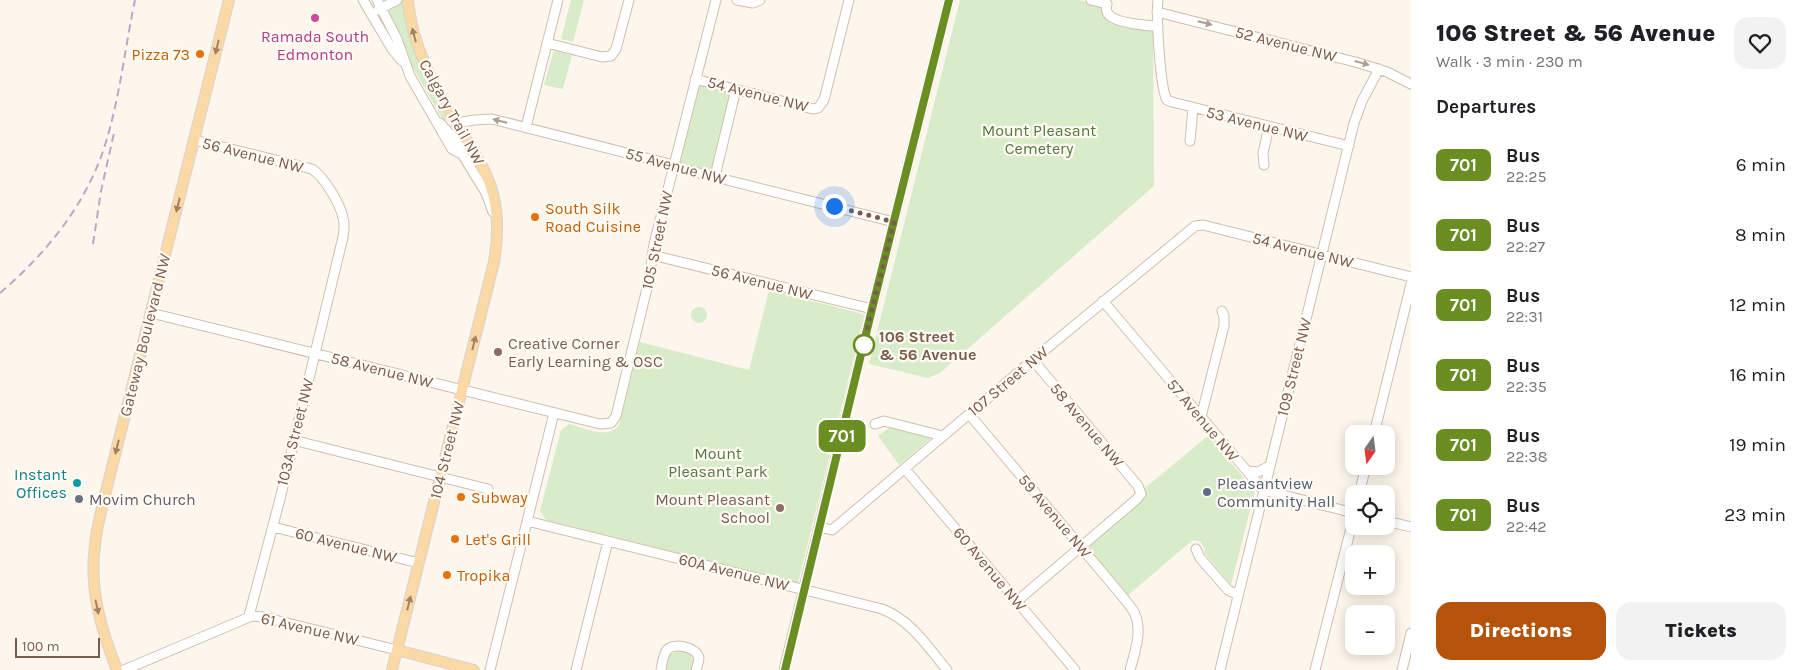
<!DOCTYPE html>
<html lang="en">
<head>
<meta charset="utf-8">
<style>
	:root { --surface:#fff; --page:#f2f2f2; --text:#202124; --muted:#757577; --accent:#b45309 }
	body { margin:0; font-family:Karla,sans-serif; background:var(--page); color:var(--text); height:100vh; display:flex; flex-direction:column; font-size:19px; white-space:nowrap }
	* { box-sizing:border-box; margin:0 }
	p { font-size:16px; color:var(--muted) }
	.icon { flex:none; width:28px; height:28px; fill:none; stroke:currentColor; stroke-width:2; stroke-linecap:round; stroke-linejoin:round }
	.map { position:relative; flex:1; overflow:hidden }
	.panel { display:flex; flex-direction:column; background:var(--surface); width:400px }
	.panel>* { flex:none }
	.badge { padding:0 10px; border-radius:8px; font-size:18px; line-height:32px }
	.needle { width:32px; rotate:194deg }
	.controls { position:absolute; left:1345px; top:425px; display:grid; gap:10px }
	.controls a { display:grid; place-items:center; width:50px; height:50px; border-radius:10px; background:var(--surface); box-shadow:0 2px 12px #0003; font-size:25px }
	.scale { position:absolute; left:15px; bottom:12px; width:85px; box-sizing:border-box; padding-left:5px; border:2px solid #7a5c4d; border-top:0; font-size:14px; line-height:18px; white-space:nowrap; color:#7a5c4d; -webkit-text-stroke:4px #fffaf3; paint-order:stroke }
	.you { position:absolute; width:25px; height:25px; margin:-12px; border:4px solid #fff; border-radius:50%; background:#1a73e8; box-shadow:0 0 0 8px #1a73e833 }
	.map>.badge { position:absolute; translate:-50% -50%; box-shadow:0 0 0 2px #fff }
	h2 { padding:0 25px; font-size:19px; line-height:45px }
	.round { display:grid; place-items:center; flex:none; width:52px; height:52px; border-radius:15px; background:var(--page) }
	.summary { display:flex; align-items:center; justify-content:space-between; height:85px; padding:0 25px }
	h1 { font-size:24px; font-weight:800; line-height:38px }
	.primary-button { display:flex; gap:10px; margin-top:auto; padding:10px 25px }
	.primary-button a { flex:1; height:58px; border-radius:15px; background:var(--accent); color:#fff; font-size:20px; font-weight:800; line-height:58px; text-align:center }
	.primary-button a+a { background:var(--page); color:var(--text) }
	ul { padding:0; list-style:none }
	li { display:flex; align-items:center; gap:15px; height:70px; padding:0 25px }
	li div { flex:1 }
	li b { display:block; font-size:19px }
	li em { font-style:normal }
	li .badge { min-width:55px; font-weight:700; text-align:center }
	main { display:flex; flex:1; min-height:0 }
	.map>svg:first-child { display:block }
	.green { fill:#d8ecc9 }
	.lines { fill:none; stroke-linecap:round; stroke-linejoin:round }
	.minor-casing { stroke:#d1beb0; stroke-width:11 }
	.major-casing { stroke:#dad1cd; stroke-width:12 }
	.minor { stroke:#fff; stroke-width:9 }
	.major { stroke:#fbd9a5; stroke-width:10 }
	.rail { stroke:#b9a8c9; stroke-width:2; stroke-dasharray:8 5; stroke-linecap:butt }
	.oneway { fill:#af9d94 }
	.oneway2 { fill:#a18267 }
	.line-casing { stroke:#fff; stroke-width:11 }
	.line { stroke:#6b8e23; stroke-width:8 }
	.walk { stroke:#7a5c4d; stroke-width:5; stroke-dasharray:0 9 }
	.hotel-dot { fill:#d1479c; stroke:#fffaf3; stroke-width:2 }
	.food-dot { fill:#e8710a; stroke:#fffaf3; stroke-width:2 }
	.stop-dot { fill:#fff; stroke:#6b8e23; stroke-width:2.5 }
	.education-dot { fill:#8d6e63; stroke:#fffaf3; stroke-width:2 }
	.culture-dot { fill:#0f9aa8; stroke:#fffaf3; stroke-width:2 }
	.service-dot { fill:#5c6f8a; stroke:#fffaf3; stroke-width:2 }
	.worship-dot { fill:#6b7280; stroke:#fffaf3; stroke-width:2 }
	.labels { text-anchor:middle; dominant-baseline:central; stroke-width:4.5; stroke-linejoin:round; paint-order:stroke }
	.hotel-label { font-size:16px; fill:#b23c85; stroke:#fffaf3 }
	.street-label { font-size:16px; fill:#7a5c4d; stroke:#fffaf3 }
	.food-label { font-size:16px; fill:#c56008; stroke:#fffaf3; text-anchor:start }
	.park-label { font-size:16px; fill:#537a41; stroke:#fffaf3 }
	.stop-label { font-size:16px; font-weight:bold; fill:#7a5c4d; stroke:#fffaf3; text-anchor:start }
	.education-label { font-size:16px; fill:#785e54; stroke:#fffaf3; text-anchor:start }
	.culture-label { font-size:16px; fill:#0d838f; stroke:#fffaf3; text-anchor:end }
	.service-label { font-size:16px; fill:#4e5e75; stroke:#fffaf3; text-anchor:start }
	.worship-label { font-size:16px; fill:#5b616d; stroke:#fffaf3; text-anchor:start }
</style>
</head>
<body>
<main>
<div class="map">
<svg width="1411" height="670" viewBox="0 0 1411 670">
	<rect width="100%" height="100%" fill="#fdf6ec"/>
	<path class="green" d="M401,0L403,2L407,24L451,117L446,121L443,120L405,54L389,13L390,9Z
		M571,0H584L573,42L561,39Z
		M960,0H1079L1103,6L1105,12L1153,29L1154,186L940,373L928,378L869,364Z
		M555,51L572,55L563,89L544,85L553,53Z
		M702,85L728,91L731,95L713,169L711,170L683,164L680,163V160L697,87Z
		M769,290L863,314L864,316L798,583L546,520L540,511L561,430L569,424C584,428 608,440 619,425L640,342L749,370Z
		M691 315a8 8 0 1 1 16 0a8 8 0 1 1-16 0Z
		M890,427L928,436L930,439L899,465L878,436Z
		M1208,436L1255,491L1231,585L1205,554V550L1201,542L1193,540L1128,595L1090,550L1089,546L1143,499L1146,493L1145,488Z
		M678,651L687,653L692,657L694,663L692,670H665L670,654Z"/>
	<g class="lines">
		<defs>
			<path id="minor" d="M363,0L392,49L402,61
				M377,0L397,39L410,76L452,149L462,154
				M737,0L753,3L760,0
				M1091,0L1107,4C1106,8 1106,12 1109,15C1116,23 1148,26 1158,26
				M1158,0C1156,16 1160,88 1167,100L1172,102L1349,146
				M378,10L397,0
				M1157,12L1359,63L1387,72L1411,84
				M547,43L602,57L611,56L616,49L629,0
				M695,79L813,109L818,108L824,100L849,0
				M440,123L457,142L462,154L486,193L493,212
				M457,123L474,120L492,119L674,165L683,169L894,222
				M526,127L558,0
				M194,140L312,169C324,177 340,203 343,218C345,224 344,231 343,237L280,499L249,616
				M1190,141L1193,108
				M1264,165L1263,153L1269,126
				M715,176L736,89
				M652,255L872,309
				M1103,301L1263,490L1354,513
				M151,313L600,424L611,423L616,416L649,280L654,244L716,0
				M969,414L1122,596C1126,601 1131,607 1134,612C1143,630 1135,652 1130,670
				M1201,417L1224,326V316L1222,311
				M875,424L884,421L943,436
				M1374,434L1411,284
				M293,440L488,489
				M905,469L1075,670
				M1247,471L1258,472L1269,466
				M1359,494L1366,466
				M527,521L882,609C911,620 928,647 947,670
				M1386,521L1411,527
				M273,527L419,563
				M820,527L832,530L1040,354L1195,226L1203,225L1411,277
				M1196,549L1200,558L1228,590L1238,595
				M1017,601L1137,499L1141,494L1138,486L1033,360
				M124,670L252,616L263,617L397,650
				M490,670L554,413
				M576,670L608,541
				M661,670C662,664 663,655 667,650C673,642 697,647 699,658C699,662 697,666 696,670
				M784,670L872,309L949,0
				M1220,670L1354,123L1362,101L1379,69
				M1315,670L1354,516
				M1402,670L1411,633"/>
			<path id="major" d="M397,650L474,670
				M117,670C101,629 89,589 95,545C96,531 100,517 103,503L229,0
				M392,670L494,262C498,239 499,217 493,194C488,173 475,154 464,136C439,93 412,51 408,0"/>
		</defs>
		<use href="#minor" class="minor-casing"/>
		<use href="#major" class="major-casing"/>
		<use href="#minor" class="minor"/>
		<use href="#major" class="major"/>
		<path class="rail" d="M93,244L101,191L114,133
			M0,293C44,255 80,212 101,157C119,107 124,52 135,0"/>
	</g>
	<defs><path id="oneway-solid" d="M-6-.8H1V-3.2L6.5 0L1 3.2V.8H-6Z" transform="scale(1.25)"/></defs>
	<g class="oneway">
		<use href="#oneway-solid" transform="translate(1205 23) rotate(14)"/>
		<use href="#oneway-solid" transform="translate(1362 63) rotate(16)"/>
		<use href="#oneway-solid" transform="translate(500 121) rotate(-166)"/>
	</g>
	<g class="oneway2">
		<use href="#oneway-solid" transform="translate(414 35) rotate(-105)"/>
		<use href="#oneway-solid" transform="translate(217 47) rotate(104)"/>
		<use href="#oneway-solid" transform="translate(178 205) rotate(104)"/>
		<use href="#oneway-solid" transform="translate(474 343) rotate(-76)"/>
		<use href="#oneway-solid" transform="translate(117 447) rotate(104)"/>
		<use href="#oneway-solid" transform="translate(409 603) rotate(-76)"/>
		<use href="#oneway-solid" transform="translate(97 607) rotate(78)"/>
	</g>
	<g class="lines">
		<defs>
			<path id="line" d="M785,670L872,309L949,0"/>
		</defs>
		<use href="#line" class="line-casing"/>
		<use href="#line" class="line"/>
		<path class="walk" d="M834,206L894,222L862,349L864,345"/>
	</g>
	<circle class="hotel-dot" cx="315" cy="18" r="5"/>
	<g class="food-dot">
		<circle cx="200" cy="54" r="5"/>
		<circle cx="535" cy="217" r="5"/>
		<circle cx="461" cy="497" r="5"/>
		<circle cx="455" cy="539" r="5"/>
		<circle cx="447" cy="575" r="5"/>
	</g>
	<circle class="stop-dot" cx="864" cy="345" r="10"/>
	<g class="education-dot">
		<circle cx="498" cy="352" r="5"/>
		<circle cx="780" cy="508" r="5"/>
	</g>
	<circle class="culture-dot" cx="77" cy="483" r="5"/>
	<circle class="service-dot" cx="1207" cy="492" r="5"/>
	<circle class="worship-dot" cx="79" cy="499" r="5"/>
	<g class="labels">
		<g class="hotel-label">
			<text x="315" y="36">Ramada South<tspan x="315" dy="18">Edmonton</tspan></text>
		</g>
		<g class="street-label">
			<text transform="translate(1286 44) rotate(14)">52 Avenue NW</text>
			<text transform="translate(758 94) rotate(14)">54 Avenue NW</text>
			<text transform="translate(452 112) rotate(61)">Calgary Trail NW</text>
			<text transform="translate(1257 124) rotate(14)">53 Avenue NW</text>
			<text transform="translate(253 155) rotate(14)">56 Avenue NW</text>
			<text transform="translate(676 166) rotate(15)">55 Avenue NW</text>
			<text transform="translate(657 240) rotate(-78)">105 Street NW</text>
			<text transform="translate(1303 250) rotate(14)">54 Avenue NW</text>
			<text transform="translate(762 282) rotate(14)">56 Avenue NW</text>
			<text transform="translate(145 335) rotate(-76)">Gateway Boulevard NW</text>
			<text transform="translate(1294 367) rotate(-76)">109 Street NW</text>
			<text transform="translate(382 370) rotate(14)">58 Avenue NW</text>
			<text transform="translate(1008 381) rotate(-40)">107 Street NW</text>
			<text transform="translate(1203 420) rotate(50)">57 Avenue NW</text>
			<text transform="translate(1087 425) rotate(50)">58 Avenue NW</text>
			<text transform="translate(295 432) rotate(-76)">103A Street NW</text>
			<text transform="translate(447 450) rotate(-76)">104 Street NW</text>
			<text transform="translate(1055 516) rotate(50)">59 Avenue NW</text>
			<text transform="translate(346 545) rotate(14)">60 Avenue NW</text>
			<text transform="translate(990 569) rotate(50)">60 Avenue NW</text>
			<text transform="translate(734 572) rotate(14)">60A Avenue NW</text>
			<text transform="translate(310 629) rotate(13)">61 Avenue NW</text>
		</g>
		<g class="food-label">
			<text x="190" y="54" text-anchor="end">Pizza 73</text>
			<text x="545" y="208">South Silk<tspan x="545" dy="18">Road Cuisine</tspan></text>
			<text x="471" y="497">Subway</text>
			<text x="465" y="539">Let's Grill</text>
			<text x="457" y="575">Tropika</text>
		</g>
		<g class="park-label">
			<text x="1039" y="130">Mount Pleasant<tspan x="1039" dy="18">Cemetery</tspan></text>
			<text x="718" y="453">Mount<tspan x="718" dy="18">Pleasant Park</tspan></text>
		</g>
		<g class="stop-label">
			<text x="879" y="336">106 Street<tspan x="879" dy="18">&amp; 56 Avenue</tspan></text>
		</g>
		<g class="education-label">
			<text x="508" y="343">Creative Corner<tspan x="508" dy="18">Early Learning &amp; OSC</tspan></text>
			<text x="770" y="499" text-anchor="end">Mount Pleasant<tspan x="770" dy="18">School</tspan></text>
		</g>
		<g class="culture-label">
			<text x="67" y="474">Instant<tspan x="67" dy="18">Offices</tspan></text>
		</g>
		<g class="service-label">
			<text x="1217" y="483">Pleasantview<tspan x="1217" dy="18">Community Hall</tspan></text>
		</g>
		<g class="worship-label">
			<text x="89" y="499">Movim Church</text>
		</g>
	</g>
</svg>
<div class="controls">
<a><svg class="needle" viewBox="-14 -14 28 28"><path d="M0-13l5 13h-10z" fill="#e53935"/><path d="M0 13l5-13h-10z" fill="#757577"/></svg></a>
<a><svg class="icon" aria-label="locate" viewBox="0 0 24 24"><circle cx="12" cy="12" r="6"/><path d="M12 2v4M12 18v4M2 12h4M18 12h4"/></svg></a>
<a>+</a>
<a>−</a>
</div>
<div class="scale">100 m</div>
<div class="you" style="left:834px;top:206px"></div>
<b class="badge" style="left:842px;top:436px;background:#6b8e23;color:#fff">701</b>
</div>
<section class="panel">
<div class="summary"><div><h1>106 Street &amp; 56 Avenue</h1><p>Walk · 3 min · 230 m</p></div><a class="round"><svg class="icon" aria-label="heart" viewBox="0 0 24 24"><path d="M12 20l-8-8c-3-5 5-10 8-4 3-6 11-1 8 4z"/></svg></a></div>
<h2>Departures</h2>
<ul>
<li><span class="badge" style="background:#6b8e23;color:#fff">701</span><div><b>Bus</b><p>22:25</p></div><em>6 min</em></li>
<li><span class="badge" style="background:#6b8e23;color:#fff">701</span><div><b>Bus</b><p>22:27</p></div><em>8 min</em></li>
<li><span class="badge" style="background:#6b8e23;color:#fff">701</span><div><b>Bus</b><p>22:31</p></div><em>12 min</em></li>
<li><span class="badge" style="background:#6b8e23;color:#fff">701</span><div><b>Bus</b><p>22:35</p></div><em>16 min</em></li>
<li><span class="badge" style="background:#6b8e23;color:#fff">701</span><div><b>Bus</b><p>22:38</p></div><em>19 min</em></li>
<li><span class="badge" style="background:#6b8e23;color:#fff">701</span><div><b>Bus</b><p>22:42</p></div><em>23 min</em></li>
</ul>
<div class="primary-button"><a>Directions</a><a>Tickets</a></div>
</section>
</main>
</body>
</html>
